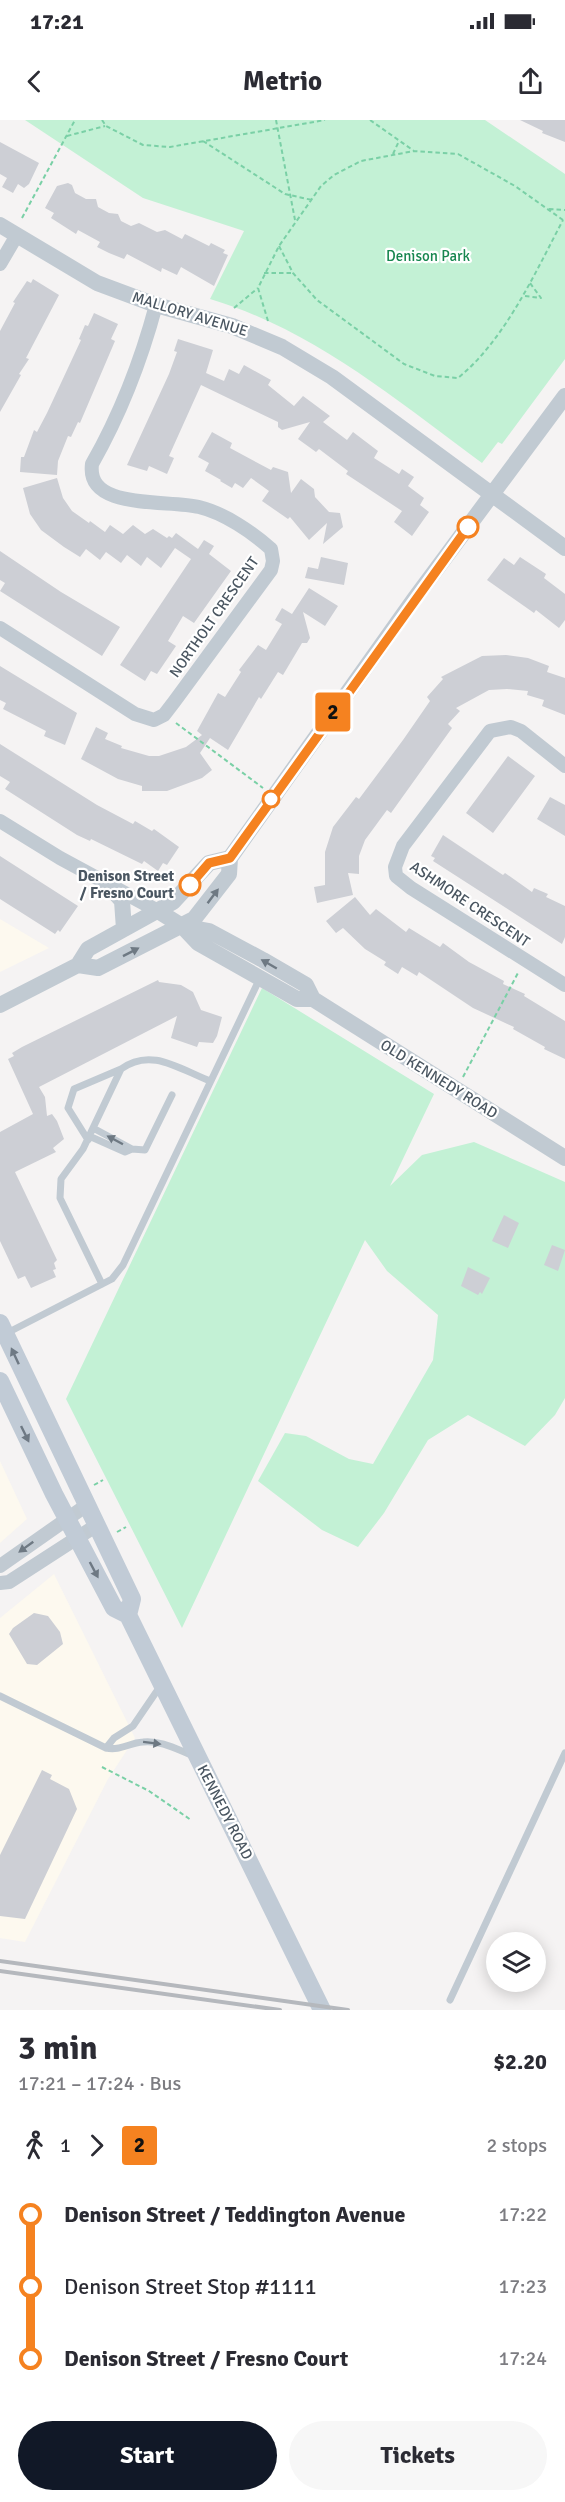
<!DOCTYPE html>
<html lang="en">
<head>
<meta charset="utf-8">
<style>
	:root { --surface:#fff; --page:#f7f7f7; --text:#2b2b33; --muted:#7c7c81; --accent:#111827 }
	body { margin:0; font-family:Signika,sans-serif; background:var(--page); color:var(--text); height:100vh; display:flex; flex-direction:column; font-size:22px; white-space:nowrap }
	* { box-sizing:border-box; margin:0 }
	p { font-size:20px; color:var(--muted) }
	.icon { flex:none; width:33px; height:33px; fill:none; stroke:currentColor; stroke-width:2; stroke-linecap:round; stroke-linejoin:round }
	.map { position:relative; height:1890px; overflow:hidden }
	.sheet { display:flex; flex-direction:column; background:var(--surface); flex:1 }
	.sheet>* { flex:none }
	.badge { padding:0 12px; border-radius:4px; font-size:21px; line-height:39px }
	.buttons { position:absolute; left:486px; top:1812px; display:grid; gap:12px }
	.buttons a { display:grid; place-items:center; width:60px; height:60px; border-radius:50%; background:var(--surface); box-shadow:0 3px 15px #0003; font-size:30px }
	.map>.badge { position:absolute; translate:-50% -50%; box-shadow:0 0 0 3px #fff }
	.legs { display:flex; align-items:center; gap:9px; height:66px; padding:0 18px; font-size:20px }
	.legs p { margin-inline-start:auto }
	.headline { display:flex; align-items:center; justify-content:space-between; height:102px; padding:0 18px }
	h1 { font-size:33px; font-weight:800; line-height:45px }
	.cta { display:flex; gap:12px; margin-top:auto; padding:12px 18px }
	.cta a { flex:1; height:69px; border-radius:36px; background:var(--accent); color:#fff; font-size:24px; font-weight:800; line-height:69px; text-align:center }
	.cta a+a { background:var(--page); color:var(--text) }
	ul { padding:0 18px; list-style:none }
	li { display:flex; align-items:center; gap:21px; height:72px; font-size:22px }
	li i { display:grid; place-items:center; width:9px; height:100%; margin:0 8px; background:currentColor }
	li i::after { content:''; width:15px; height:15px; margin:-8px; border:4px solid; border-radius:50%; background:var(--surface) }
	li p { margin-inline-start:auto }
	li:first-child i { background:linear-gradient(#0000 50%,currentColor 0) }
	li:last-child i { background:linear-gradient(currentColor 50%,#0000 0) }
	.status { display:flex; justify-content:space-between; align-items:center; height:42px; padding:0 30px; background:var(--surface); direction:ltr }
	.status svg { height:16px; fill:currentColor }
	header { display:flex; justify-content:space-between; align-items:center; height:78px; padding:0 18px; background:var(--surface); font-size:27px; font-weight:800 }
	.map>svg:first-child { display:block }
	.commercial { fill:#fdf9ef }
	.green { fill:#c3f1d5 }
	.building { fill:#cdcfd5 }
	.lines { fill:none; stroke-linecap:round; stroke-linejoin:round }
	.path { stroke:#7ad0a6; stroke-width:2; stroke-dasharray:4.5 3; stroke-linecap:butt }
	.service { stroke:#c1cad2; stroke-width:7 }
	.minor { stroke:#c1cad2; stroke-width:14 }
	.tertiary { stroke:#c1cad2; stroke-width:16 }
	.secondary { stroke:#c1cbd6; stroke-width:18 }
	.rail { stroke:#b5b8bd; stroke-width:4 }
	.oneway { fill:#6e7983 }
	.oneway2 { fill:#6e7984 }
	.line-1-casing { stroke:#fff; stroke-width:14 }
	.line-1 { stroke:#f58220; stroke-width:9 }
	.stop-1-dot { fill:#fff; stroke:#f58220; stroke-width:3 }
	.labels { text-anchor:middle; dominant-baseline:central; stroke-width:4.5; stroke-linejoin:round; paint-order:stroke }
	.park-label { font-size:15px; fill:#17864f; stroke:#fff }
	.street-label { font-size:15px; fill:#4a5661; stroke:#fff }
	.stop-label { font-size:15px; font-weight:bold; fill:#4a5661; stroke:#fff; text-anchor:end }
</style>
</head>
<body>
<div class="status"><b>17:21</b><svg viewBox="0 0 49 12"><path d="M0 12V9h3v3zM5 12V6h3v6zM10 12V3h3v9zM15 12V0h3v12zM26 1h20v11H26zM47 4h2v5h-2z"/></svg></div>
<header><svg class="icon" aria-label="back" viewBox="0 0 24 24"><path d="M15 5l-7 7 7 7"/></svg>Metrio<svg class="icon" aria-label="share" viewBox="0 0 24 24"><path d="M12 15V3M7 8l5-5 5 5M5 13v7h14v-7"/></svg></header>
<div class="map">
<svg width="565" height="1890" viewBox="0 0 565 1890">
	<rect width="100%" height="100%" fill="#f5f3f3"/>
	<path class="commercial" d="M0,799L49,828L0,852Z
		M0,1341L27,1399L0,1423Z
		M54,1454L135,1618L108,1659L25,1822L0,1818V1498Z"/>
	<path class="green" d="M25,0H485L565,54V239L502,324L498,322L482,343C396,280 314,210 210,179L244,111L143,78Z
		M262,868L434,974L390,1066L422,1035L474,1022L565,1062V1278L555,1295L525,1326L468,1295L428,1320L384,1393L358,1427L322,1410L258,1361L285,1313L306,1316L349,1339L373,1344L433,1240L438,1195L387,1151L365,1120L182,1508L66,1279Z"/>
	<path class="building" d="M520,0H565V22L542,13L543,11Z
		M0,22L39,43L29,64L24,68L18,64L13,73L2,67L7,58L0,54Z
		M68,63L72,65L75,73L86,79H96L98,87L109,93L118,94L121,101L131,106L139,103L157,112L165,110L182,119L185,114L209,126L211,123L225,130L223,133L228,135L214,166L181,147L177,155L162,148L161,152L127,134L124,139L109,133L97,127L100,122L78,110L76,114L51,98L54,93L45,88L57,66Z
		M33,159L59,175L26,238L29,239L19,254L21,255L0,292V211L15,183L13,182L27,161L31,163Z
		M94,193L118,204L111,219L115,221L80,303L78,302L71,317L68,316L58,341L57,355L20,352L21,337H24L34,310L37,312L47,293L81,220L79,219L85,205L88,206Z
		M178,219L213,230L206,253L224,261L229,249L239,254L244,245L271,260L268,265L294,286L303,276L330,296L323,302L347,320L353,312L378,331L374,338L399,354L402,349L414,357L408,366L424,378L420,385L429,392L412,416L394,402L402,391L346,354L348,351L319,329L316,332L298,319L310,302L282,310L278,307V302L201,265L169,336L174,338L167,354L149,346L147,351L127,345L169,254L177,232L174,231Z
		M212,312L232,323L230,328L271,350L273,347L288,352L291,373L301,359L314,369L315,377L329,392L340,393L343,407L323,424L327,403L309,420L290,397L288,399L262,381L269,371L251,358L243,368L235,363L232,368L220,361L221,360L205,351L209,343L198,337Z
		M57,358L63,378L72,391L89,403L90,401L105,412L110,405L123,414L133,405L145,414L153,409L167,418L169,416L172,418L176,413L198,429L204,420L214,426L209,434L231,451L194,503L183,496L168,521L176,526L157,554L151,551L145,561L120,545L191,439L175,428L161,448L147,437L141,446L127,435L121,443L106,432L100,440L86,429L80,437L64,427L41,410L30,394L23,368Z
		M0,431L61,472L120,507L102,536L0,471L5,463L0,460Z
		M321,437L348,443L344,465L305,458L308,447L318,449Z
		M520,437L546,454L544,458L565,474V500L559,508L536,490L534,493L487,460L504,438L514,445Z
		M309,468L338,486L325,506L303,492L310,518L307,523H302L283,555L278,552L261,579L259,577L228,630L210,618L200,633L212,650L202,658L167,671H142V666L118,659L81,639L96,607L108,613L105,619L122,626L121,628L149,636H159L186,627L202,615L197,611L218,573L225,577L241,552L239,550L258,525L266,530L282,504L275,500L282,488L292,494Z
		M506,535L528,538L549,546L547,552L565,558V595L542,586L544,580L527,575L528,571L507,569L489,570L456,588L460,591L448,604L452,608L434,633L391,693L387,690L365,720L359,736V754L348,753L353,775L317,783L314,767L325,765V732L333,707L356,677L359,679L403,620L430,581L427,577L443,559L441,557L482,536Z
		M0,546L77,593L65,625L44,616L46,611L3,589L6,583L0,580Z
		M0,624L97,685L133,704L135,701L152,711L154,709L179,727L167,745L163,743L158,751L144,741L142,744L91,719L90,721L77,715L5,669L10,662L0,656Z
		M508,636L535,656L493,713L466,693Z
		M550,677L565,685V716L537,699Z
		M443,715L503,755L505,753L532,772L534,768L548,774L546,777L565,786V817L562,824L433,741L435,738L431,736Z
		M0,736L78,786L60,812L58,810L55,814L0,779Z
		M355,777L370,795L376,789L406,812L409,808L440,827L443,823L469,842L504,861L503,864L525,874L524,876L565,901V939L544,929L545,927L513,909L514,907L473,888L419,852L417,856L402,847L398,854L384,845L386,842L365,829L343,808L336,813L326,801Z
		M158,860L159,862L181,865L193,872L201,890L222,897L217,916L213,923L199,922L197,927L171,918L177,896L39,967L45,977L47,996L52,994L57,1001L64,1019L53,1028L56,1032L15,1052L57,1140L54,1143L56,1149L53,1150L56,1157L31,1168L25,1156L18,1159L0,1121V1012L33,994L8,939L14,936L12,933L22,927Z
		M504,1095L519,1103L508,1128L492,1121Z
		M552,1125L565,1130L558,1151L544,1145Z
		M468,1147L490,1158L482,1174L480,1172L478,1175L461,1166Z
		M34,1493L48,1496L60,1512L63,1524L37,1545L27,1544L9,1514L13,1508Z
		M42,1650L52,1655L50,1659L69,1669L77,1689L25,1799L0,1796V1735Z"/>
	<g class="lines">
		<path class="path" d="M102,0L106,6L143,25L170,27L325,0
			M276,0L295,100
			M370,0L414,31
			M67,16L105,6
			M203,21L285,74L312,80
			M393,34L399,21
			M549,89L565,90
			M22,98L75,0
			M279,126L293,153L317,180L404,244L435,256L458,258C505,220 535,153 563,100
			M264,153H291
			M525,176L541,178L530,163
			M234,188L258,168
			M268,201L258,168L279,126L321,66L334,55L361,41L414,31L458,34L515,66L563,100L565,98
			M176,603L263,668
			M463,957L519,851
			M94,1365L103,1360
			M117,1412L126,1407
			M102,1647L149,1671L191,1700"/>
		<path class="service" d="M89,1016L125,1032L132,1029L93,1008
			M88,1020L68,988L74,969L121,949
			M132,1029L145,1030L172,975
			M102,1164L60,1078L61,1059L83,1029L121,949C151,927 179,949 210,961
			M7,1213L112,1159L123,1145L260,858
			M0,1576L106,1628C120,1631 129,1623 143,1622C161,1620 178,1630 194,1636
			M106,1628L114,1618L133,1606L161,1565
			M450,1880L565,1633"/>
		<path class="minor" d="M0,144L17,115
			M0,508L135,594L154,600L164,595L174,582L271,450L273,441L271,429C252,412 224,393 199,387C168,379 86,391 92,344C121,293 141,241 156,185
			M565,646L521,611L511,607L490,611L403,726L395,747L396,756L411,768L565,865
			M0,701L60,738L158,791
			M0,1446L87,1385
			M0,1463L9,1462L97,1405"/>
		<path class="tertiary" d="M0,105L97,163L156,185L232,206L282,227L332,257L565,428
			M109,766L122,781L124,809
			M158,791L182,806L198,823L297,879H313L565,1038
			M182,806L209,811L263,840L306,865L313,879
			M78,845L98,848L194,799L229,754L230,738L415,478L565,276
			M0,885L78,845L88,829L173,782L209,743L230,738"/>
		<path class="secondary" d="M0,1203L132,1479L128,1495
			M0,1261L54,1374L114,1488L128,1495L322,1890"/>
		<path class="rail" d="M0,1841L348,1890
			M0,1851L280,1890"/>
	</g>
	<defs><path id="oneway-solid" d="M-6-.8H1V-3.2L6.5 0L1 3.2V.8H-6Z" transform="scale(1.5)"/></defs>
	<g class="oneway">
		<use href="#oneway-solid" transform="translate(213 776) rotate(-53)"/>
		<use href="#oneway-solid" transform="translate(131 832) rotate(-27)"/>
		<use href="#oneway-solid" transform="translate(269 844) rotate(-150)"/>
		<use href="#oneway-solid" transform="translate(115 1020) rotate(-152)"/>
		<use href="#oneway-solid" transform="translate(26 1427) rotate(144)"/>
		<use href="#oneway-solid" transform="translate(152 1623) rotate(7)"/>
	</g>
	<g class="oneway2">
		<use href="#oneway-solid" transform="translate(15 1236) rotate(-115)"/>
		<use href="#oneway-solid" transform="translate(25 1314) rotate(64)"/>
		<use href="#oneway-solid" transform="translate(94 1450) rotate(62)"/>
	</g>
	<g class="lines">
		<defs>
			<path id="line-1" d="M190,765L209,743L230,738L468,407"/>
		</defs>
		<use href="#line-1" class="line-1-casing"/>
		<use href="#line-1" class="line-1"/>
	</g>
	<g class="stop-1-dot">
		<circle cx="468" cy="407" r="10"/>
		<circle cx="271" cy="679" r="8"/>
		<circle cx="190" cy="765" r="10"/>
	</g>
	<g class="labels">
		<g class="park-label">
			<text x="428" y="136">Denison Park</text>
		</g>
		<g class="street-label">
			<text transform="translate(190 194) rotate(17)">MALLORY AVENUE</text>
			<text transform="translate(214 497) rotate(-55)">NORTHOLT CRESCENT</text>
			<text transform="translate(470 784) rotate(34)">ASHMORE CRESCENT</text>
			<text transform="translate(439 959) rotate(32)">OLD KENNEDY ROAD</text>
			<text transform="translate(225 1692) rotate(63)">KENNEDY ROAD</text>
		</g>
		<g class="stop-label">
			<text x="174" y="756">Denison Street<tspan x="174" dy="17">/ Fresno Court</tspan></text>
		</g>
	</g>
</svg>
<div class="buttons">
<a><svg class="icon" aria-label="layers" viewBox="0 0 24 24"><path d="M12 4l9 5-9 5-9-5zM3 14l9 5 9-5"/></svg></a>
</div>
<b class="badge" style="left:333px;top:592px;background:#f58220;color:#111">2</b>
</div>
<section class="sheet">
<div class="headline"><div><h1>3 min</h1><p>17:21 – 17:24 · Bus</p></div><b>$2.20</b></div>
<div class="legs"><svg class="icon" aria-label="walk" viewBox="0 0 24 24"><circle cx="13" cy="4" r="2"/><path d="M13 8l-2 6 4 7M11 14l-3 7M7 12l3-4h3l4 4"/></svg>1<svg class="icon" aria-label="forward" viewBox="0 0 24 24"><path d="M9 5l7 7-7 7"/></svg><b class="badge" style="background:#f58220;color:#111">2</b><p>2 stops</p></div>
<ul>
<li><i style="color:#f58220"></i><b>Denison Street / Teddington Avenue</b><p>17:22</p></li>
<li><i style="color:#f58220"></i><span>Denison Street Stop #1111</span><p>17:23</p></li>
<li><i style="color:#f58220"></i><b>Denison Street / Fresno Court</b><p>17:24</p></li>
</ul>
<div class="cta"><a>Start</a><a>Tickets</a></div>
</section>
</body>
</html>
